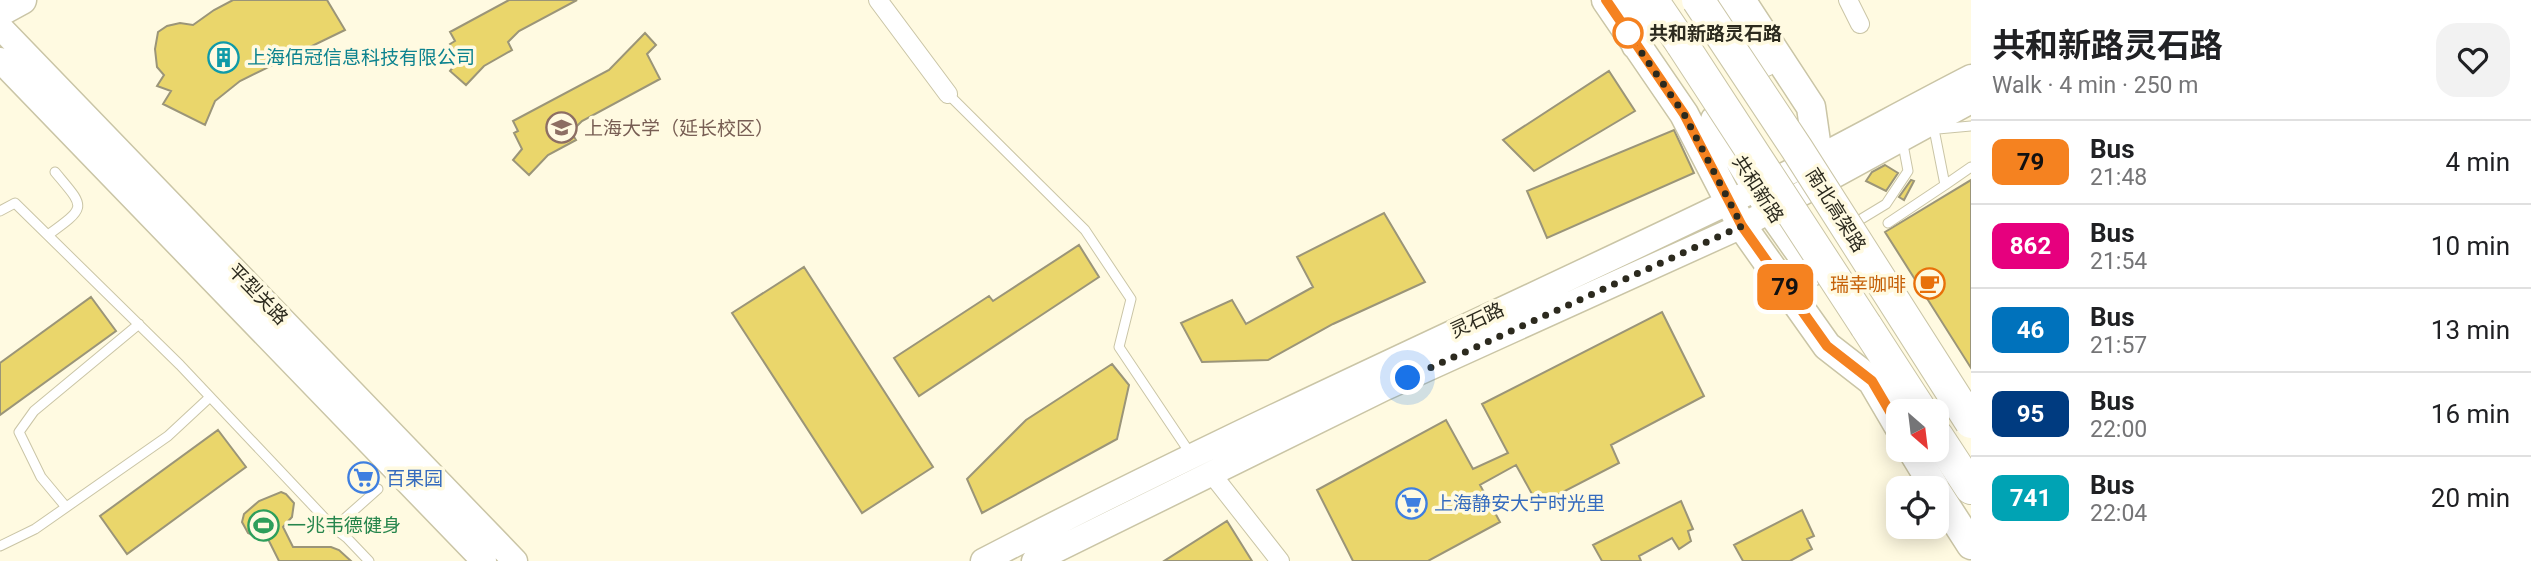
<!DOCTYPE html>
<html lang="en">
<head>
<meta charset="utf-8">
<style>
	:root { --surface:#fff; --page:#f2f2f2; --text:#202124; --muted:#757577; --line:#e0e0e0 }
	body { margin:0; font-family:Roboto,"Noto Sans SC",sans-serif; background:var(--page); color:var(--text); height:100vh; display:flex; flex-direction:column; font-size:26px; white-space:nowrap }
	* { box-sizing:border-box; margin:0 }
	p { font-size:23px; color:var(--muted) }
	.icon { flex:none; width:38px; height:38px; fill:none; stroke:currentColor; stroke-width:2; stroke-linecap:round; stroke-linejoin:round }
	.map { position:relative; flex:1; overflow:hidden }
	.side { display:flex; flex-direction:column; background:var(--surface); width:560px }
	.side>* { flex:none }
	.badge { padding:0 14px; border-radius:10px; font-size:24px; line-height:46px }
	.needle { width:46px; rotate:152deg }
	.buttons { position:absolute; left:1886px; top:399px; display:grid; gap:14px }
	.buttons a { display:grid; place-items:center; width:63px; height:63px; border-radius:14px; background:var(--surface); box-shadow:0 4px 18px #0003; font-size:35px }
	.you { position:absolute; width:35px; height:35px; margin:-18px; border:5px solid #fff; border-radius:50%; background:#1a73e8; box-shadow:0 0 0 10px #1a73e833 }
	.map>.badge { position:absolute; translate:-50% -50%; box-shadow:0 0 0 4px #fff }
	.round { display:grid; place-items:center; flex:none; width:74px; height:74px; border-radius:21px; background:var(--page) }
	.head { display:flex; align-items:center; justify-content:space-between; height:119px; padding:0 21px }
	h1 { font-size:33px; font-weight:700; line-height:52px }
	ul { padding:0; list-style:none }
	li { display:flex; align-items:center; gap:21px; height:84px; padding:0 21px; border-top:2px solid var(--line) }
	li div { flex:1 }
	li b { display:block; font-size:26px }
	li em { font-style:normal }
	li .badge { min-width:77px; font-weight:700; text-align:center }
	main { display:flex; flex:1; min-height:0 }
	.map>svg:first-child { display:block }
	.building { fill:#ead66b; stroke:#9b9578; stroke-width:2 }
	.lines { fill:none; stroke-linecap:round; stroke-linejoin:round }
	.lane-casing { stroke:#cac5a6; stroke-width:11 }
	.street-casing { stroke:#cac5a6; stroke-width:20 }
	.secondary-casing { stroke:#cac5a6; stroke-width:27 }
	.primary-casing { stroke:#cac5a6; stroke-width:31 }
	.highway-casing { stroke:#cac5a6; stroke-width:34 }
	.lane { stroke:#fff; stroke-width:9 }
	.street { stroke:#fff; stroke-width:18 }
	.secondary { stroke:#fff; stroke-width:24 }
	.primary { stroke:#fff; stroke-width:28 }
	.highway { stroke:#fff; stroke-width:32 }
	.highway-bridge-casing { stroke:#cac5a6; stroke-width:34; stroke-linecap:butt }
	.highway-bridge { stroke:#fff; stroke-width:32 }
	.line-casing { stroke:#fff; stroke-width:16 }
	.line { stroke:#f58220; stroke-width:10 }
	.walk { stroke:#2c2a1e; stroke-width:7; stroke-dasharray:0 12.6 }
	.stop-dot { fill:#fff; stroke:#f58220; stroke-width:3.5 }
	.labels { text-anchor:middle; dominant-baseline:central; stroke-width:7; stroke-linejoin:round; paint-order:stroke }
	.stop-label { font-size:19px; font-weight:bold; fill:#2c2a1e; stroke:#fffae1; text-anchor:start }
	.culture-label { font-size:19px; fill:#0d838f; stroke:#fffae1; text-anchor:start }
	.education-label { font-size:19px; fill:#785e54; stroke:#fffae1; text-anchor:start }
	.street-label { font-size:19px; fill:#2c2a1e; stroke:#fffae1 }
	.food-label { font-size:19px; fill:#c56008; stroke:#fffae1; text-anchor:end }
	.shop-label { font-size:19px; fill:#366cbe; stroke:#fffae1; text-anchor:start }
	.leisure-label { font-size:19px; fill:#27864d; stroke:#fffae1; text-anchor:start }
</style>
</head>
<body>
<main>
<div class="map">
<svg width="1971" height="561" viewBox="0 0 1971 561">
	<rect width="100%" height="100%" fill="#fffae1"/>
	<path class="building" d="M233,0H327L345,30L240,81L215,101L205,125L163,104L171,91L157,86L164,75L157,67L155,49L158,32L167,26L180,23L193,25L214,10Z
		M509,0H577L519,31L508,42L512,50L484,66L466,85L450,71L459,60L450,44L455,41L450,32Z
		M645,33L656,45L647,54L660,79L582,121L571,132L576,140L548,155L529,175L513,160L522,149L514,133L518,131L513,121L609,70Z
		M1609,71L1635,111L1534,171L1503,140Z
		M1674,130L1694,173L1547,238L1527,191Z
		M1885,165L1898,173L1886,191L1866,181L1872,172Z
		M1911,180L1914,181L1904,200L1899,197Z
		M1971,180V368L1885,232Z
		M1384,213L1425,282L1333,324L1268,360L1202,362L1181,323L1232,300L1246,324L1313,287L1297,257Z
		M1079,245L1099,277L919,396L894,358L989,296L993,301Z
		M804,267L933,467L862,513L732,313Z
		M91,297L116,331L0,415V363Z
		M1662,312L1704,396L1611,445L1619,463L1538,505L1516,465L1480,485L1500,522L1428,561H1353L1317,490L1446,420L1473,469L1508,453L1482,404Z
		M1112,364L1129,385L1117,439L982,513L967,479L1026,420Z
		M218,430L246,467L127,554L100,516Z
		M281,492L286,494L294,503L292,517L283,527L293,547H331L339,550L351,561H279L267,537L259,538L248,533L242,522L244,514L259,501Z
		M1681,501L1693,529L1688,531L1691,541L1679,549L1672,538L1639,556L1641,561H1602L1593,545Z
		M1802,510L1814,536L1807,539L1812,549L1790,561H1743L1734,545Z
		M1227,521L1252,561H1164Z"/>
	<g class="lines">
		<defs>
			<path id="lane" d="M948,94L1085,230L1131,299L1119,347L1190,453
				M1938,129L1971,126
				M1945,185L1971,167
				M0,211L15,203L180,365L334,528L347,538L369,561
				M1888,223L1945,185L1933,124
				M1853,224L1886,204L1908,171L1902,139
				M48,235C88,206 85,208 55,172
				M66,507L41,477L19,432L34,411L139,324
				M334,528L378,489
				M0,546L35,529L168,436L210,397"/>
			<path id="street" d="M878,0L948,94
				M1848,0L1860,24
				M1211,473L1280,561"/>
			<path id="secondary" d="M0,27L515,561
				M0,60L484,561
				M983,561C1226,434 1478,323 1725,204C1809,165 1889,119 1971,77
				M1034,561L1385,388L1742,226L1971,101"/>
			<path id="primary" d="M1606,0L1684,114L1742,226L1827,346L1872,381L1899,427
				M1636,0V45
				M1741,0L1811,107L1818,156
				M0,12L22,0
				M1715,120L1770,210L1813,271
				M1912,450L1935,488
				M1937,492L1971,545"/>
			<path id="highway" d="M1652,0L1682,44
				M1722,0L1763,61
				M1866,326L1921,411
				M1937,436L1971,488"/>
		</defs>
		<use href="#lane" class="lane-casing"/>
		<use href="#street" class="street-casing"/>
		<use href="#secondary" class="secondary-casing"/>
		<use href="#primary" class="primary-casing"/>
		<use href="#highway" class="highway-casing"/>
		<use href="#lane" class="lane"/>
		<use href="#street" class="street"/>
		<use href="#secondary" class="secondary"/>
		<use href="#primary" class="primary"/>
		<use href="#highway" class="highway"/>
		<defs>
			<path id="highway-bridge" d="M1698,0L1797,149L1971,422
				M1682,44L1866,326"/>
		</defs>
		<use href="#highway-bridge" class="highway-bridge-casing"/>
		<use href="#highway-bridge" class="highway-bridge"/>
	</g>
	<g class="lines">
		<defs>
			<path id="line" d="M1606,0L1684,114L1742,226L1827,346L1872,381L1899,427"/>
		</defs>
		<use href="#line" class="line-casing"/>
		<use href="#line" class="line"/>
		<path class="walk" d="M1408,378L1742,226L1684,114L1628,33"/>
	</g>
	<defs>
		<symbol id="building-ring" viewBox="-11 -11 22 22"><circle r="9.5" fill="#fffae1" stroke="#0f9aa8" stroke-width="1.5"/><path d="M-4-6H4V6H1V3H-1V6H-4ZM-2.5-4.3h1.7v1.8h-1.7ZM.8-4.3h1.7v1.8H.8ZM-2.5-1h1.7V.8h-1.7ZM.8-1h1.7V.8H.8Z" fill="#0f9aa8"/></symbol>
		<symbol id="university-ring" viewBox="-11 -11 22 22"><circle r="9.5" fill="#fffae1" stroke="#8d6e63" stroke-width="1.5"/><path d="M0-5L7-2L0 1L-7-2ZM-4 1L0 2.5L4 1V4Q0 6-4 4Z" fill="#8d6e63"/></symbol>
		<symbol id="cafe-ring" viewBox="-11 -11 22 22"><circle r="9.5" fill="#fffae1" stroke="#e8710a" stroke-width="1.5"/><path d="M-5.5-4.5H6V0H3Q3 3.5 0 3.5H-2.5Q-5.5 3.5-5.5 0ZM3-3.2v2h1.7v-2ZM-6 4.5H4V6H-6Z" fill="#e8710a"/></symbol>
		<symbol id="supermarket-ring" viewBox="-11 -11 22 22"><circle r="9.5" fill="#fffae1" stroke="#3f7fe0" stroke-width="1.5"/><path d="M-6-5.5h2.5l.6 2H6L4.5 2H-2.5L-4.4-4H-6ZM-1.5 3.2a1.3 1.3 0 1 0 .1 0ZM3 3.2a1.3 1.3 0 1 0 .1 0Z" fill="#3f7fe0"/></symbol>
		<symbol id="stadium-ring" viewBox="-11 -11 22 22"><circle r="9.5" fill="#fffae1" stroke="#2e9e5b" stroke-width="1.5"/><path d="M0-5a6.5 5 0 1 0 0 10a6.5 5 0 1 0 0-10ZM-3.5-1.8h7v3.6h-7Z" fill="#2e9e5b"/></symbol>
	</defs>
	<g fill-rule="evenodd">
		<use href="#building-ring" x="206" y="40" width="35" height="35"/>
		<use href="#university-ring" x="544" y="110" width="35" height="35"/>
		<use href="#cafe-ring" x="1912" y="266" width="35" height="35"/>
		<use href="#supermarket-ring" x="346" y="460" width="35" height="35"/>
		<use href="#supermarket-ring" x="1394" y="486" width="35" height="35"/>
		<use href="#stadium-ring" x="246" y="508" width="35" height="35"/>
	</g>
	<circle class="stop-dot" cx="1628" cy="33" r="14"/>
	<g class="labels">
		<g class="stop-label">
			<text x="1649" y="33">共和新路灵石路</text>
		</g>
		<g class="culture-label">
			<text x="247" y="57">上海佰冠信息科技有限公司</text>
		</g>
		<g class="education-label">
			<text x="584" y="128">上海大学（延长校区）</text>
		</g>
		<g class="street-label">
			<text transform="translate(1758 189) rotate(57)">共和新路</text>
			<text transform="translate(1836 210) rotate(58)">南北高架路</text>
			<text transform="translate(258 294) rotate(46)">平型关路</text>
			<text transform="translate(1477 320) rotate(-25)">灵石路</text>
		</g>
		<g class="food-label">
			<text x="1906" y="284">瑞幸咖啡</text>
		</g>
		<g class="shop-label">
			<text x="386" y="478">百果园</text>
			<text x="1434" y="503">上海静安大宁时光里</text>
		</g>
		<g class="leisure-label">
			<text x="287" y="525">一兆韦德健身</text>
		</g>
	</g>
</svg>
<div class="buttons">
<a><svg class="needle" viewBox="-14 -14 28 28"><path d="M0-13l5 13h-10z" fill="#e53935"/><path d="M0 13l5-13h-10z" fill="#757577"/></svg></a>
<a><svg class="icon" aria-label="locate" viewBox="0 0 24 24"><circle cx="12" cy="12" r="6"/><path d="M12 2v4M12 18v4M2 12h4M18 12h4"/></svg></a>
</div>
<div class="you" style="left:1408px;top:378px"></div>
<b class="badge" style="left:1785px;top:287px;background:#f58220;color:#111">79</b>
</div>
<section class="side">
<div class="head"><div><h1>共和新路灵石路</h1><p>Walk · 4 min · 250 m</p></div><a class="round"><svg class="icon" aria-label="heart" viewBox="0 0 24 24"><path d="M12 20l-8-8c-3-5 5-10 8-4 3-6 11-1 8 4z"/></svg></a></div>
<ul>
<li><span class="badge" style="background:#f58220;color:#111">79</span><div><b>Bus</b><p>21:48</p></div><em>4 min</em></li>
<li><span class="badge" style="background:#e6007e;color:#fff">862</span><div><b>Bus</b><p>21:54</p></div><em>10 min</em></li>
<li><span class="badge" style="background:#0072bc;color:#fff">46</span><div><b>Bus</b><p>21:57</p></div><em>13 min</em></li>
<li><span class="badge" style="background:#003b80;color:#fff">95</span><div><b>Bus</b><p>22:00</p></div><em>16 min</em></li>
<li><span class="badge" style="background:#00a3b4;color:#fff">741</span><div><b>Bus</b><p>22:04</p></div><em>20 min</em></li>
</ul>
</section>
</main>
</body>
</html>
